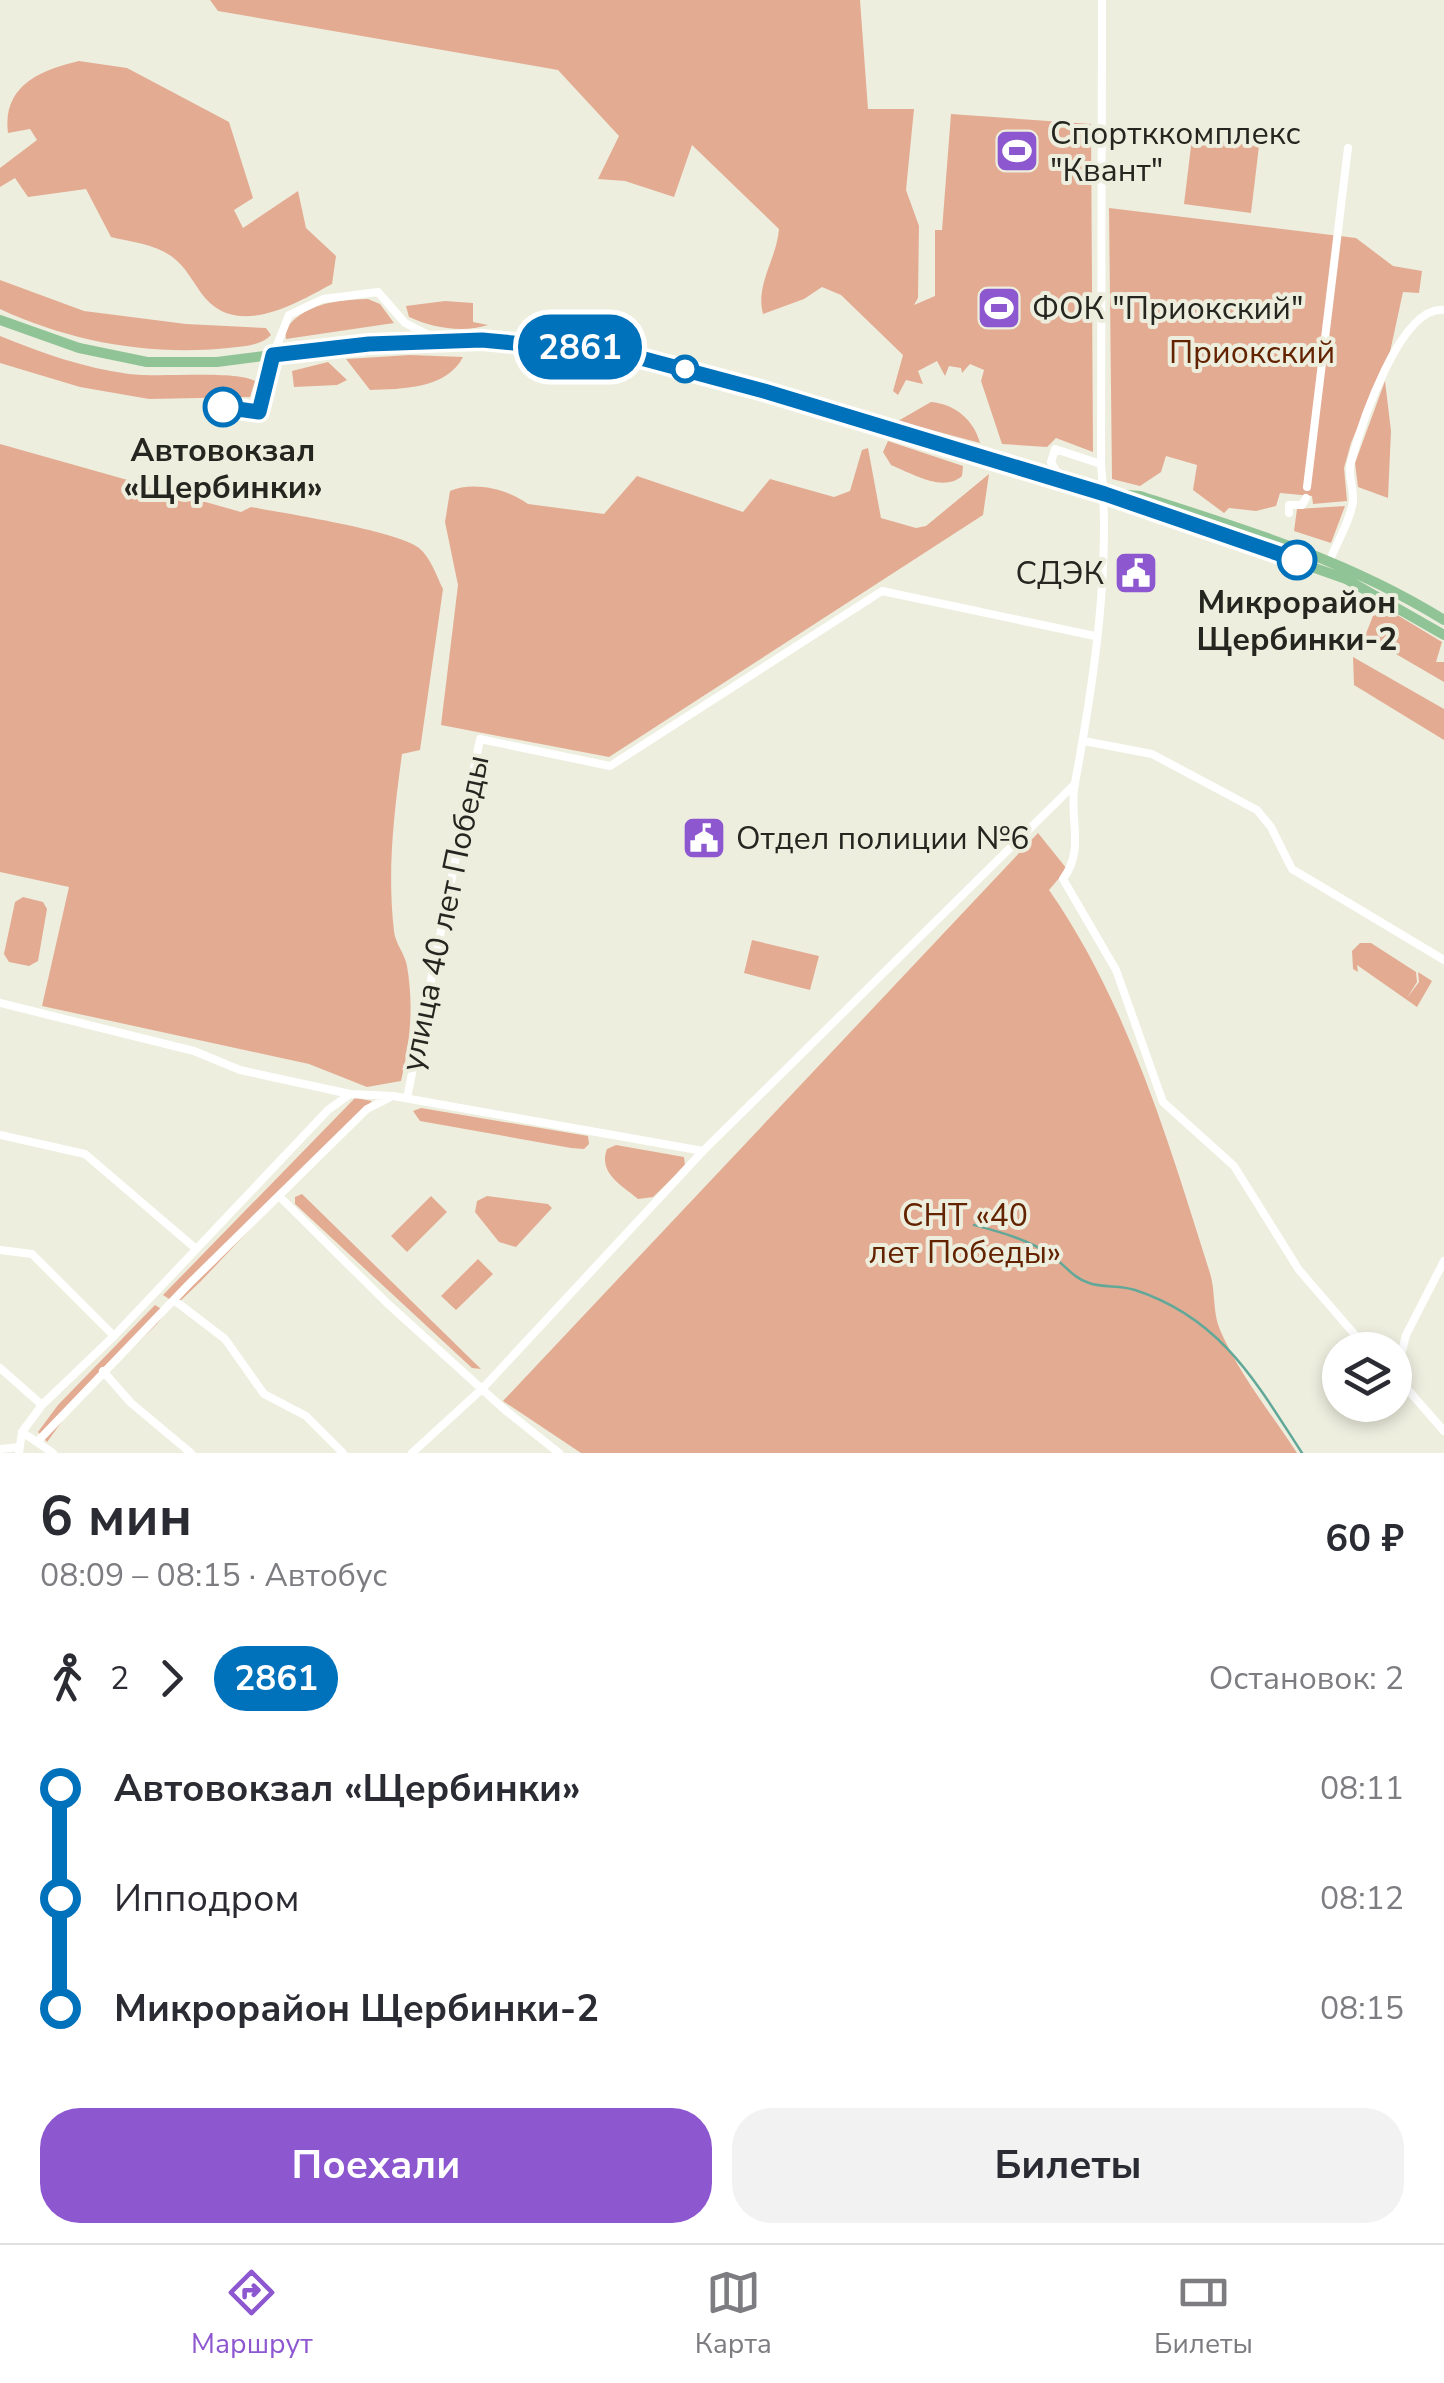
<!DOCTYPE html>
<html lang="ru">
<head>
<meta charset="utf-8">
<style>
	:root { --surface:#fff; --page:#f2f2f3; --text:#2b2b33; --muted:#7c7c81; --line:#e1e1e2; --accent:#8d57d0 }
	body { margin:0; font-family:"Nunito Sans",sans-serif; background:var(--page); color:var(--text); height:100vh; display:flex; flex-direction:column; font-size:38px; white-space:nowrap }
	* { box-sizing:border-box; margin:0 }
	p { font-size:32px; color:var(--muted) }
	.icon { flex:none; width:55px; height:55px; fill:none; stroke:currentColor; stroke-width:2; stroke-linecap:round; stroke-linejoin:round }
	.map { position:relative; height:1453px; overflow:hidden }
	.side { display:flex; flex-direction:column; background:var(--surface); flex:1 }
	.side>* { flex:none }
	.badge { padding:0 20px; border-radius:32px; font-size:35px; line-height:65px }
	.fabs { position:absolute; left:1322px; top:1332px; display:grid; gap:20px }
	.fabs a { display:grid; place-items:center; width:90px; height:90px; border-radius:50%; background:var(--surface); box-shadow:0 5px 15px #0003; font-size:50px }
	.map>.badge { position:absolute; translate:-50% -50%; box-shadow:0 0 0 5px #fff }
	.legs { display:flex; align-items:center; gap:15px; height:110px; padding:0 40px; font-size:32px }
	.legs p { margin-inline-start:auto }
	.overview { display:flex; align-items:center; justify-content:space-between; height:170px; padding:0 40px }
	h1 { font-size:55px; font-weight:700; line-height:75px }
	.button { display:flex; gap:20px; margin-top:auto; padding:20px 40px }
	.button a { flex:1; height:115px; border-radius:40px; background:var(--accent); color:#fff; font-size:40px; font-weight:700; line-height:115px; text-align:center }
	.button a+a { background:var(--page); color:var(--text) }
	ul { padding:0 40px; list-style:none }
	li { display:flex; align-items:center; gap:35px; height:110px; font-size:38px }
	li i { display:grid; place-items:center; width:15px; height:100%; margin:0 12px; background:currentColor }
	li i::after { content:''; width:25px; height:25px; margin:-12px; border:8px solid; border-radius:50%; background:var(--surface) }
	li p { margin-inline-start:auto }
	li:first-child i { background:linear-gradient(#0000 50%,currentColor 0) }
	li:last-child i { background:linear-gradient(currentColor 50%,#0000 0) }
	.dock { display:flex; justify-content:space-around; align-items:center; height:140px; border-top:2px solid var(--line); background:var(--surface); font-size:28px; color:var(--muted) }
	.dock a { display:grid; justify-items:center; gap:5px }
	.dock .active { color:var(--accent) }
	.map>svg:first-child { display:block }
	.green { fill:#e4ab93 }
	.lines { fill:none; stroke-linecap:round; stroke-linejoin:round }
	.stream { stroke:#62a899; stroke-width:2.5 }
	.minor { stroke:#fff; stroke-width:8 }
	.major { stroke:#90c496; stroke-width:10 }
	.line-1-casing { stroke:#fff; stroke-width:22 }
	.line-1 { stroke:#0072bc; stroke-width:15 }
	.stop-1-dot { fill:#fff; stroke:#0072bc; stroke-width:5 }
	.labels { text-anchor:middle; dominant-baseline:central; stroke-width:8; stroke-linejoin:round; paint-order:stroke }
	.poi-label { font-size:32px; fill:#25261f; stroke:#edeede; text-anchor:start }
	.park-label { font-size:32px; fill:#632200; stroke:#edeede }
	.stop-label { font-size:32px; font-weight:bold; fill:#25261f; stroke:#edeede }
	.street-label { font-size:32px; fill:#25261f; stroke:#edeede }
</style>
</head>
<body>
<div class="map">
<svg width="1444" height="1453" viewBox="0 0 1444 1453">
	<rect width="100%" height="100%" fill="#edeede"/>
	<path class="green" d="M210,0H860L868,109H914L906,190L919,226L918,298L914,305L935,296V230H942L951,114L1091,124L1093,452L1056,438L1047,447L1002,444L981,381L984,370L970,364L962,373L961,368L949,366L945,376L937,361L918,371L923,384L906,380L898,395L893,391L903,355L841,295L822,287L804,299L763,314C755,285 777,258 779,229L692,145L674,197L625,181L598,179L619,136L558,70L218,11Z
		M79,61L127,68L229,122L253,198L234,210L243,228L298,191L306,228L336,256L332,284C300,301 245,335 210,303C197,291 190,272 176,260C160,245 132,242 111,237L86,189L28,197L15,178L0,187V168L37,140L30,129L8,133C2,86 40,70 79,61Z
		M1192,138L1259,146L1251,213L1184,204Z
		M1109,208L1356,238L1393,266L1422,271L1419,293L1403,292L1390,352L1351,443L1344,468L1347,501L1313,504L1312,496L1280,493L1276,506L1256,511L1229,508L1224,513L1193,490L1197,465L1166,456L1161,472L1140,486L1112,479Z
		M0,280L84,311L186,324L266,328L271,335C261,346 242,346 228,348C150,356 71,342 0,309Z
		M368,299L380,304L394,323L286,339L285,330C304,303 337,300 368,299Z
		M445,301L473,303V322L488,325C462,333 433,328 409,317L406,306Z
		M0,336C42,353 84,368 129,374C159,378 235,370 255,381L250,397L149,399L80,387L0,363Z
		M410,355L463,357C447,389 401,389 370,390L346,359Z
		M328,362L347,380L337,385L294,387L292,371Z
		M1385,381L1391,431L1388,498L1358,487L1355,463Z
		M931,402C955,404 974,420 980,443L898,421Z
		M888,441L963,466L962,476C943,493 911,473 891,465L883,452Z
		M0,444L241,512L251,507C283,513 399,531 419,548C431,558 436,575 443,589L420,750L402,754C394,813 387,871 394,931C395,943 405,954 407,966C414,1007 410,1042 401,1081L367,1087L309,1064L42,1006L69,887L0,872Z
		M868,448L881,518L916,528L926,526L989,474L983,515L609,757L441,725L458,585L445,522L450,491C473,481 508,489 528,504L604,514L637,476L743,512L770,479L834,497L850,491L862,450Z
		M1345,506L1331,543L1294,531L1297,509Z
		M1389,610L1442,642L1436,662H1444V682L1365,636L1373,616Z
		M1353,657L1444,709V740L1354,685Z
		M1038,833L1067,869L1049,890C1127,1002 1168,1140 1209,1270C1216,1289 1212,1311 1220,1330C1239,1374 1271,1413 1297,1453H581L503,1401Z
		M23,897L43,902L47,909L38,961L29,966L9,962L4,954L15,902Z
		M752,940L819,956L810,990L744,973Z
		M1371,943L1416,972L1417,982L1407,998L1419,982L1418,972L1432,981L1417,1007L1357,965L1358,972L1353,969L1352,951L1360,943Z
		M355,1098L372,1101L201,1281L177,1304L163,1295Z
		M421,1108L588,1136L589,1144L584,1149L571,1148L420,1121L413,1111Z
		M616,1145L684,1157L685,1166L653,1197L638,1199C621,1185 598,1173 607,1149Z
		M302,1194L481,1369L472,1368L295,1204V1197Z
		M431,1196L447,1212L407,1252L391,1236Z
		M487,1196L548,1204L552,1208L516,1247L499,1242L475,1212L477,1201Z
		M478,1259L493,1274L456,1310L441,1296Z
		M155,1305L166,1312L157,1324L74,1405L47,1442L38,1432L58,1405Z"/>
	<g class="lines">
		<path class="stream" d="M974,1225C1000,1232 1030,1240 1052,1256C1065,1265 1073,1278 1089,1283C1103,1288 1120,1285 1135,1290C1221,1318 1256,1382 1302,1453"/>
		<path class="minor" d="M1102,0L1101,464C1111,568 1094,680 1075,783C1068,818 1086,848 1063,879L1116,970L1163,1102L1234,1166L1299,1270L1368,1350
			M273,355L289,315L323,299L378,292L405,323L437,339
			M1062,481L1051,462L1055,449L1101,464
			M1307,487L1348,148
			M1289,513V505H1302L1306,498
			M1330,560C1337,542 1351,519 1353,501C1354,487 1347,475 1351,462C1361,425 1400,305 1444,310
			M1084,741L1152,754L1257,810L1271,827L1292,869L1444,960
			M0,1003L194,1051L240,1070L350,1094L393,1096L703,1151
			M407,1098L480,739L610,766L882,591L1095,636
			M0,1135L85,1154L195,1248
			M280,1197L387,1303L505,1410L559,1453
			M0,1250L32,1254L114,1336
			M174,1300L225,1339L264,1394L306,1416L343,1453
			M0,1368L42,1405
			M103,1371L131,1403L191,1453
			M1395,1375L1444,1431
			M1396,1376L1406,1335L1444,1261
			M22,1432L53,1453
			M38,1441L189,1284L367,1109L389,1098
			M0,1449L19,1447
			M19,1453L22,1432L42,1405L114,1336L328,1110L350,1094
			M412,1453L482,1389L703,1151L1075,784"/>
		<path class="major" d="M0,320L79,348L147,362H217L325,348L441,341L539,342L621,353L764,391L1105,494L1346,579L1444,635
			M1116,494L1140,496C1247,530 1349,561 1444,620"/>
	</g>
	<g class="lines">
		<defs>
			<path id="line-1" d="M223,407L259,412L273,355L369,344L482,340L622,353L764,391L1105,494L1297,560"/>
		</defs>
		<use href="#line-1" class="line-1-casing"/>
		<use href="#line-1" class="line-1"/>
	</g>
	<defs>
		<symbol id="stadium-square" viewBox="-11 -11 22 22"><rect x="-9" y="-9" width="18" height="18" rx="4" fill="#8d57d0" stroke="#edeede"/><path d="M0-5a6.5 5 0 1 0 0 10a6.5 5 0 1 0 0-10ZM-3.5-1.8h7v3.6h-7Z" fill="#fff"/></symbol>
		<symbol id="civic-square" viewBox="-11 -11 22 22"><rect x="-9" y="-9" width="18" height="18" rx="4" fill="#8d57d0" stroke="#edeede"/><path d="M-.6-6.5H3V-4.5H.6V-3L4-1V1h2V6H-6V1h2V-1L-.6-3ZM-1.2 2.5V6h2.4V2.5Z" fill="#fff"/></symbol>
	</defs>
	<g fill-rule="evenodd">
		<use href="#stadium-square" x="992" y="126" width="50" height="50"/>
		<use href="#stadium-square" x="974" y="283" width="50" height="50"/>
		<use href="#civic-square" x="1111" y="548" width="50" height="50"/>
		<use href="#civic-square" x="679" y="813" width="50" height="50"/>
	</g>
	<g class="stop-1-dot">
		<circle cx="685" cy="369" r="12"/>
		<circle cx="223" cy="407" r="18"/>
		<circle cx="1297" cy="560" r="18"/>
	</g>
	<g class="labels">
		<g class="poi-label">
			<text x="1050" y="133">Спортккомплекс<tspan x="1050" dy="37">"Квант"</tspan></text>
			<text x="1032" y="308">ФОК "Приокский"</text>
			<text x="1104" y="573" text-anchor="end">СДЭК</text>
			<text x="736" y="838">Отдел полиции №6</text>
		</g>
		<g class="park-label">
			<text x="1252" y="352">Приокский</text>
			<text x="965" y="1215">СНТ «40<tspan x="965" dy="37">лет Победы»</tspan></text>
		</g>
		<g class="stop-label">
			<text x="223" y="450">Автовокзал<tspan x="223" dy="37">«Щербинки»</tspan></text>
			<text x="1297" y="602">Микрорайон<tspan x="1297" dy="37">Щербинки-2</tspan></text>
		</g>
		<g class="street-label">
			<text transform="translate(445 913) rotate(-78)">улица 40 лет Победы</text>
		</g>
	</g>
</svg>
<div class="fabs">
<a><svg class="icon" aria-label="layers" viewBox="0 0 24 24"><path d="M12 4l9 5-9 5-9-5zM3 14l9 5 9-5"/></svg></a>
</div>
<b class="badge" style="left:580px;top:347px;background:#0072bc;color:#fff">2861</b>
</div>
<section class="side">
<div class="overview"><div><h1>6 мин</h1><p>08:09 – 08:15 · Автобус</p></div><b>60 ₽</b></div>
<div class="legs"><svg class="icon" aria-label="walk" viewBox="0 0 24 24"><circle cx="13" cy="4" r="2"/><path d="M13 8l-2 6 4 7M11 14l-3 7M7 12l3-4h3l4 4"/></svg>2<svg class="icon" aria-label="forward" viewBox="0 0 24 24"><path d="M9 5l7 7-7 7"/></svg><b class="badge" style="background:#0072bc;color:#fff">2861</b><p>Остановок: 2</p></div>
<ul>
<li><i style="color:#0072bc"></i><b>Автовокзал «Щербинки»</b><p>08:11</p></li>
<li><i style="color:#0072bc"></i><span>Ипподром</span><p>08:12</p></li>
<li><i style="color:#0072bc"></i><b>Микрорайон Щербинки-2</b><p>08:15</p></li>
</ul>
<div class="button"><a>Поехали</a><a>Билеты</a></div>
</section>
<nav class="dock">
<a class="active"><svg class="icon" aria-label="directions" viewBox="0 0 24 24"><path d="M12 3l9 9-9 9-9-9zM9 14v-3h6M13 9l2 2-2 2"/></svg>Маршрут</a>
<a><svg class="icon" aria-label="map" viewBox="0 0 24 24"><path d="M3 6l6-2 6 2 6-2v14l-6 2-6-2-6 2zM9 4v14M15 6v14"/></svg>Карта</a>
<a><svg class="icon" aria-label="tickets" viewBox="0 0 24 24"><path d="M3 7h18v10H3zM15 7v10"/></svg>Билеты</a>
</nav>
</body>
</html>
